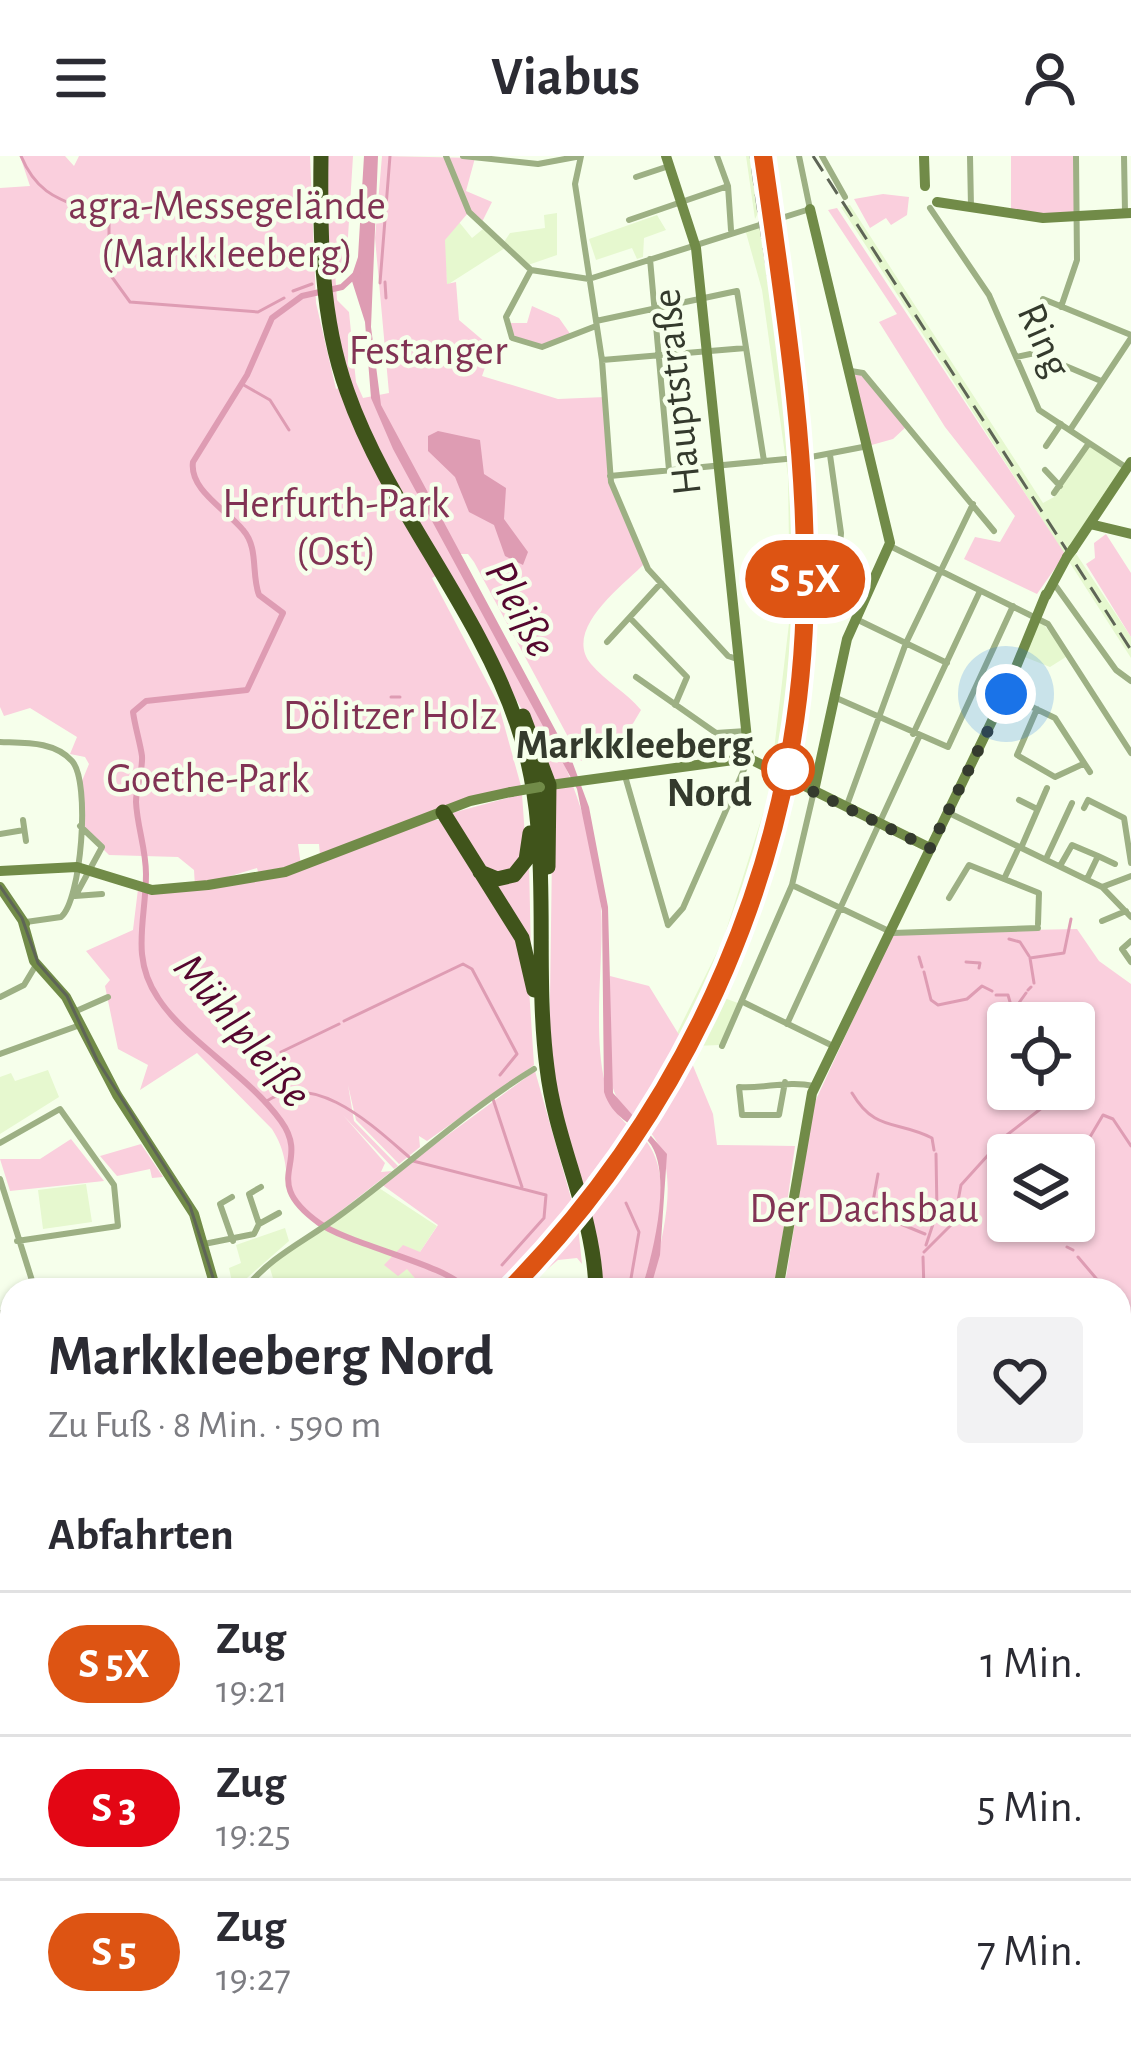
<!DOCTYPE html>
<html lang="de">
<head>
<meta charset="utf-8">
<style>
	:root { --surface:#fff; --page:#f2f2f3; --text:#2b2b33; --muted:#7c7c81; --line:#e1e1e2 }
	body { margin:0; font-family:"Alegreya Sans",sans-serif; background:var(--page); color:var(--text); height:100vh; display:flex; flex-direction:column; font-size:45px; white-space:nowrap }
	* { box-sizing:border-box; margin:0 }
	p { font-size:39px; color:var(--muted) }
	.icon { flex:none; width:66px; height:66px; fill:none; stroke:currentColor; stroke-width:2; stroke-linecap:round; stroke-linejoin:round }
	.map { position:relative; flex:1; overflow:hidden }
	.side { position:absolute; left:0px; top:1122px; width:1131px; height:768px; display:flex; flex-direction:column; background:var(--surface); border-radius:36px 36px 0 0; box-shadow:0 3px 9px #0004 }
	.side>* { flex:none }
	.badge { padding:0 24px; border-radius:39px; font-size:42px; line-height:78px }
	.buttons { position:absolute; left:987px; top:846px; display:grid; gap:24px }
	.buttons a { display:grid; place-items:center; width:108px; height:108px; border-radius:12px; background:var(--surface); box-shadow:0 3px 9px #0004; font-size:60px }
	.you { position:absolute; width:60px; height:60px; margin:-30px; border:9px solid #fff; border-radius:50%; background:#1a73e8; box-shadow:0 0 0 18px #1a73e833 }
	.map>.badge { position:absolute; translate:-50% -50%; box-shadow:0 0 0 6px #fff }
	h2 { padding:0 48px; font-size:45px; line-height:108px }
	.round { display:grid; place-items:center; flex:none; width:126px; height:126px; border-radius:12px; background:var(--page) }
	.overview { display:flex; align-items:center; justify-content:space-between; height:204px; padding:0 48px }
	h1 { font-size:57px; font-weight:700; line-height:90px }
	ul { padding:0; list-style:none }
	li { display:flex; align-items:center; gap:36px; height:144px; padding:0 48px; border-top:3px solid var(--line) }
	li div { flex:1 }
	li b { display:block; font-size:45px }
	li em { font-style:normal }
	li .badge { min-width:132px; font-weight:700; text-align:center }
	header { display:flex; justify-content:space-between; align-items:center; height:156px; padding:0 48px; background:var(--surface); font-size:54px; font-weight:700 }
	.map>svg:first-child { display:block }
	.built { fill:#e6f8cf }
	.green { fill:#facfdd; fill-rule:evenodd }
	.water { fill:#de9cb3 }
	.lines { fill:none; stroke-linecap:round; stroke-linejoin:round }
	.stream { stroke:#de9cb3; stroke-width:3 }
	.canal { stroke:#de9cb3; stroke-width:6 }
	.river { stroke:#de9cb3; stroke-width:8 }
	.street { stroke:#9db084; stroke-width:6 }
	.secondary { stroke:#718b48; stroke-width:10 }
	.highway { stroke:#40541b; stroke-width:15 }
	.tram { stroke:#5e6556; stroke-width:3 }
	.rail { stroke:#5e6556; stroke-width:3; stroke-dasharray:18 9; stroke-linecap:butt }
	.secondary-bridge { stroke:#718b48; stroke-width:10 }
	.line-casing { stroke:#fff; stroke-width:27 }
	.line { stroke:#dd5413; stroke-width:18 }
	.walk { stroke:#343a2d; stroke-width:12; stroke-dasharray:0 21.6 }
	.stop-dot { fill:#fff; stroke:#dd5413; stroke-width:6 }
	.labels { text-anchor:middle; dominant-baseline:central; stroke-width:9; stroke-linejoin:round; paint-order:stroke }
	.park-label { font-size:42px; fill:#813354; stroke:#f6ffeb }
	.street-label { font-size:42px; fill:#343a2d; stroke:#f6ffeb }
	.stop-label { font-size:42px; font-weight:bold; fill:#343a2d; stroke:#f6ffeb; text-anchor:end }
	.water-label { font-size:45px; font-style:italic; fill:#55072f; stroke:#f6ffeb }
</style>
</head>
<body>
<header><svg class="icon" aria-label="menu" viewBox="0 0 24 24"><path d="M4 6h16M4 12h16M4 18h16"/></svg>Viabus<svg class="icon" aria-label="person" viewBox="0 0 24 24"><circle cx="12" cy="8" r="4"/><path d="M4 21q1-7 8-7t8 7"/></svg></header>
<div class="map">
<svg width="1131" height="1890" viewBox="0 0 1131 1890">
	<rect width="100%" height="100%" fill="#f6ffeb"/>
	<path class="built" d="M746,0H765L774,17L778,51L770,52V59L764,54L763,61L759,55L755,63Z
		M850,49L1043,347L1054,341L1089,287L1127,312L1073,393L1131,481V502L841,51Z
		M557,57V99L528,109L505,92L447,129L444,84L459,66L472,82L483,73L502,89L510,77L545,72L544,59Z
		M657,59L666,74L644,82L643,101L637,103L632,92L596,104L589,83Z
		M780,64L802,238L816,434L799,593L790,618L772,611L790,459L788,320L762,134L745,73L759,69L762,75V68L766,74L767,67L773,72Z
		M1037,461L1069,499L1050,511L1022,500Z
		M774,623L790,633L777,689L719,840L743,849L720,889L695,890L649,960L640,952L723,784Z
		M48,914L59,941L0,978V921L11,917L15,925Z
		M622,979L633,985L632,996L599,1040L585,1028Z
		M86,1028L92,1066L43,1073L38,1034Z
		M376,1030L437,1070L420,1096H413L407,1112L419,1127L411,1134H267L275,1129L269,1109Z
		M572,1045L578,1066L519,1134H488Z
		M285,1072L289,1085L247,1122L232,1126L229,1112L241,1107L236,1089Z"/>
	<path class="green" d="M20,0H65L74,10L79,0H310L316,147L336,233L348,228L330,141L324,0H353L346,113L335,116L337,144L349,156L356,226L363,242L389,237L375,82L382,0L475,2L466,35L492,46L480,70L468,57L445,84L447,128L456,126L459,164L492,192L482,220L558,243L605,241L608,314L645,407C624,429 562,473 591,508C605,525 626,536 641,554L625,581L603,587L605,597L581,605L474,406L468,398H452C513,509 591,620 601,751C606,809 581,934 630,971L588,1022L584,1036L549,914L553,625L531,570L445,415L432,422L498,547L521,630L320,699L319,688H298L301,710L259,719L257,712L195,731L194,714L178,701L109,699L80,670L82,625L89,608L85,601L70,598L77,581L30,552L4,560L0,551V32L30,30Z
		M1011,0H1076L1077,60L1011,58Z
		M883,38L909,41L907,59L891,69L886,62L870,72L854,43Z
		M837,52L1065,398L1037,438L964,403L975,381L1000,386L1015,360L945,271L879,166L897,158L828,54Z
		M532,150L559,162L571,179L542,191L512,182L506,167H527Z
		M858,213L907,270L893,283L868,290L850,215Z
		M1106,378L1131,417V481L1086,408L1095,402L1094,387Z
		M522,638L526,695L517,714L487,717L452,657Z
		M432,664H441L511,768L528,817L534,909L427,985L419,980L420,991L399,1008L356,964L348,929L354,965L398,1010L394,1013L343,959L385,1007L381,1016L392,1015L324,1068C269,1028 299,1016 272,973L197,897L140,934L148,909L118,893L105,830L110,824L86,795L133,774L138,733L151,736L323,704Z
		M529,707L531,799L492,725Z
		M1077,773L1099,805L1131,828V1569L1119,1565V1134H784L814,948L893,777ZM1008,867H1074V933H1008ZM1008,999H1074V1065H1008Z
		M610,820L649,830L681,882L635,964C595,935 610,864 610,820Z
		M689,900L713,958L717,989L795,990L775,1134H650C661,1083 687,1007 643,969Z
		M535,915L573,1049L495,1134H411L419,1127L407,1113L398,1120L384,1109L403,1089L420,1096L438,1069L381,1028Z
		M638,977C679,1010 656,1090 641,1134H599L588,1047L596,1037L605,1038Z
		M71,983L104,1025L10,1035L0,1003H40Z
		M141,988L163,1021L152,1022L150,1013L117,1020L100,1000Z
		M577,1061L582,1108L577,1102L558,1104L523,1134H513Z
		M1119,1576L1131,1580V1890H1029L1025,1878H1119Z
		M0,1801L12,1804V1878H26L23,1890H0L5,1850Z
		M123,1878H252L258,1890H128Z
		M918,1878H1009L1013,1890H918L923,1887Z"/>
	<path class="water" d="M364,0H378L371,171L381,249L572,605L589,651L608,751L613,937L667,998L660,1099L650,1134H641C653,1100 674,1014 648,985C632,966 612,962 604,936L602,755L577,633L393,293L371,242L365,166L351,122L358,101Z
		M438,275L480,284L484,318L506,332L504,363L528,396L523,409L505,400L494,369L469,356L455,321L428,295V280Z"/>
	<g class="lines">
		<path class="stream" d="M21,0C40,46 70,44 109,64V117L130,146L258,156L284,142
			M385,126L386,142
			M380,127L390,0
			M293,135L312,128
			M242,228L270,244L289,274
			M391,541H400
			M1009,783L1020,786L1029,800
			M919,801L922,811
			M966,806L980,807L979,812
			M924,816L931,844L938,849L967,843L982,830L992,835
			M1034,827L1030,802L1064,797L1071,763
			M1028,834L1031,831
			M996,839H1008L1012,853
			M344,865L463,808L472,813L517,898L500,919
			M1008,886L1006,865L1026,837
			M281,896L339,868
			M852,937C875,976 896,964 932,982L934,994
			M493,943L522,1031
			M265,946C314,913 372,969 409,1001
			M1068,988L1087,986L1103,959L1113,963L1131,990
			M990,992L1047,948L1054,933
			M413,1005L546,1039L544,1062L502,1109
			M626,1047L639,1076L629,1134
			M872,1051L878,1018
			M869,1055L925,1078
			M859,1057L864,1056
			M1019,1065L1022,1072L1055,1078L1071,1066
			M1074,1065L1087,1057
			M926,1089L937,1056L936,998
			M1067,1091L1073,1094
			M924,1096L954,1066L961,1029L989,998
			M923,1101L924,1134
			M1078,1101L1106,1134
			M1119,1150L1127,1171
			M1119,1342L1131,1347"/>
		<path class="canal" d="M357,117L342,131L302,140L272,162L247,219L193,306C189,334 227,354 243,374C259,392 251,418 259,439L283,457L247,534L146,545L133,556C135,571 140,586 142,600C143,615 136,631 136,646C137,670 146,693 146,718C146,764 130,801 158,842C185,884 247,918 281,965C312,1008 258,1023 319,1067C349,1089 452,1110 466,1134"/>
		<path class="river" d="M1119,1671L1131,1670"/>
		<path class="street" d="M446,0L469,56L531,114
			M463,0L538,8L581,0
			M581,0L575,28L602,204L611,326L648,413L728,500L737,503
			M717,0L728,30L731,74
			M822,0L845,41
			M970,0L971,51
			M1124,0L1125,56
			M636,21L669,10
			M930,52L989,139L1039,254L1127,312
			M629,64L728,30
			M650,103L669,314
			M531,114L589,123L810,53L799,0
			M531,114L506,161L512,182L542,191L596,170
			M1043,143L1131,179
			M1061,151L1077,104L1076,0
			M596,165L737,135L764,305
			M1016,201L1035,197L1101,225
			M602,204L746,192
			M851,215L863,217L994,375
			M1070,274L1131,182
			M1046,290L1061,268
			M830,299L841,377L838,417L869,436
			M811,301L868,290
			M1045,314L1060,330
			M610,320L786,303
			M1054,337L1089,287
			M890,390L1048,468L1131,597
			M1055,429L1116,514L1131,525
			M630,462L687,521L675,549
			M856,463L947,507
			M607,486L661,427
			M636,521L716,577L746,575
			M1005,538L1055,562L1090,616
			M834,541L948,591L1013,450
			M1037,553L1017,599L1055,621L1083,608
			M913,578L980,435
			M0,586C25,587 54,585 72,605C91,626 81,745 61,761L26,766
			M625,620L668,769
			M1019,644L1037,653
			M847,649L906,487L973,348
			M1084,652L1088,644L1124,662L1131,707
			M949,657L1102,731L1131,761
			M23,664L26,685
			M0,678L24,674
			M1021,692L1047,632
			M1098,700L1115,708
			M1046,703L1072,647
			M1060,710L1072,689L1098,700L1087,723
			M1004,723L1019,691
			M792,729L893,777L1038,772
			M1102,731L1131,720
			M77,737L102,691L80,670
			M75,740L102,738
			M949,742L969,709L1039,737L1038,768
			M1102,765L1126,755
			M668,769L683,752L749,602
			M1131,785L1122,793L1131,806
			M0,841L24,829L36,809
			M745,847L833,890
			M74,856L108,841
			M787,868L919,581
			M722,890L792,729L814,635
			M0,898L80,869
			M785,926L779,959H742L739,931C765,933 787,924 814,930
			M0,987L60,953L114,1029L118,1070L17,1085
			M0,1023L35,1134
			M232,1041L220,1048L233,1085
			M259,1068L279,1057
			M204,1088L254,1078L259,1068L249,1038L261,1031
			M244,1134C272,1099 304,1086 339,1060C405,1012 464,956 534,913
			M0,1157H12
			M0,1279L12,1286
			M0,1421H12
			M0,1485H12
			M0,1583L12,1580
			M0,1738L12,1739
			M110,1878L116,1890
			M252,1878L258,1890
			M394,1878L401,1890
			M610,1878L619,1890
			M328,1890L350,1878
			M552,1890L568,1878"/>
		<path class="secondary" d="M666,0L696,92L749,602
			M924,0L925,30
			M937,46L1043,62L1131,57
			M810,53L890,387L847,483L814,635
			M1090,368L1131,378
			M1073,393L1131,306
			M1046,440L1067,401
			M543,630L748,602L930,692
			M0,715L77,711L152,734L208,729L285,716L470,645L511,636
			M0,731L25,768
			M23,766L34,805L66,841L117,939L194,1058L216,1134
			M778,1134L812,937L1005,538L1046,438
			M0,1256L12,1235
			M0,1377H12
			M0,1608L12,1605
			M470,1878L484,1890
			M730,1878L731,1890
			M830,1878L837,1890"/>
		<path class="highway" d="M321,0C320,78 320,160 347,235C388,352 477,450 517,568C556,678 532,798 547,912C556,989 594,1056 596,1134
			M523,560L549,629L548,711
			M443,656L522,782L534,834
			M480,716L497,723L514,719L526,704L530,677
			M1021,1878L1025,1890"/>
		<path class="tram" d="M0,730L22,762L38,807L67,840L97,904L190,1050L217,1134
			M471,1878L486,1890"/>
		<path class="rail" d="M813,0L1131,494
			M498,1134C690,941 801,679 799,406C798,270 768,135 751,0
			M30,1890L33,1878"/>
		<path class="secondary-bridge" d="M1067,401L1073,393
			M511,636L540,631"/>
	</g>
	<g class="lines">
		<defs>
			<path id="line" d="M509,1134C693,947 803,697 805,433C807,289 783,142 763,0"/>
		</defs>
		<use href="#line" class="line-casing"/>
		<use href="#line" class="line"/>
		<path class="walk" d="M788,613L783,621L930,692L1006,538"/>
	</g>
	<circle class="stop-dot" cx="788" cy="613" r="24"/>
	<g class="labels">
		<g class="park-label">
			<text x="227" y="50">agra-Messegelände<tspan x="227" dy="48">(Markkleeberg)</tspan></text>
			<text x="428" y="195">Festanger</text>
			<text x="336" y="348">Herfurth-Park<tspan x="336" dy="48">(Ost)</tspan></text>
			<text x="390" y="560">Dölitzer Holz</text>
			<text x="208" y="623">Goethe-Park</text>
			<text x="864" y="1053">Der Dachsbau</text>
		</g>
		<g class="street-label">
			<text transform="translate(1044 184) rotate(66)">Ring</text>
			<text transform="translate(677 236) rotate(-96)">Hauptstraße</text>
		</g>
		<g class="stop-label">
			<text x="752" y="589">Markkleeberg<tspan x="752" dy="48">Nord</tspan></text>
		</g>
		<g class="water-label">
			<text transform="translate(520 453) rotate(62)">Pleiße</text>
			<text transform="translate(242 875) rotate(50)">Mühlpleiße</text>
		</g>
	</g>
</svg>
<div class="buttons">
<a><svg class="icon" aria-label="locate" viewBox="0 0 24 24"><circle cx="12" cy="12" r="6"/><path d="M12 2v4M12 18v4M2 12h4M18 12h4"/></svg></a>
<a><svg class="icon" aria-label="layers" viewBox="0 0 24 24"><path d="M12 4l9 5-9 5-9-5zM3 14l9 5 9-5"/></svg></a>
</div>
<div class="you" style="left:1006px;top:538px"></div>
<b class="badge" style="left:805px;top:423px;background:#dd5413;color:#fff">S 5X</b>
<section class="side">
<div class="overview"><div><h1>Markkleeberg Nord</h1><p>Zu Fuß · 8 Min. · 590 m</p></div><a class="round"><svg class="icon" aria-label="heart" viewBox="0 0 24 24"><path d="M12 20l-8-8c-3-5 5-10 8-4 3-6 11-1 8 4z"/></svg></a></div>
<h2>Abfahrten</h2>
<ul>
<li><span class="badge" style="background:#dd5413;color:#fff">S 5X</span><div><b>Zug</b><p>19:21</p></div><em>1 Min.</em></li>
<li><span class="badge" style="background:#e30614;color:#fff">S 3</span><div><b>Zug</b><p>19:25</p></div><em>5 Min.</em></li>
<li><span class="badge" style="background:#dd5413;color:#fff">S 5</span><div><b>Zug</b><p>19:27</p></div><em>7 Min.</em></li>
</ul>
</section>
</div>
</body>
</html>
